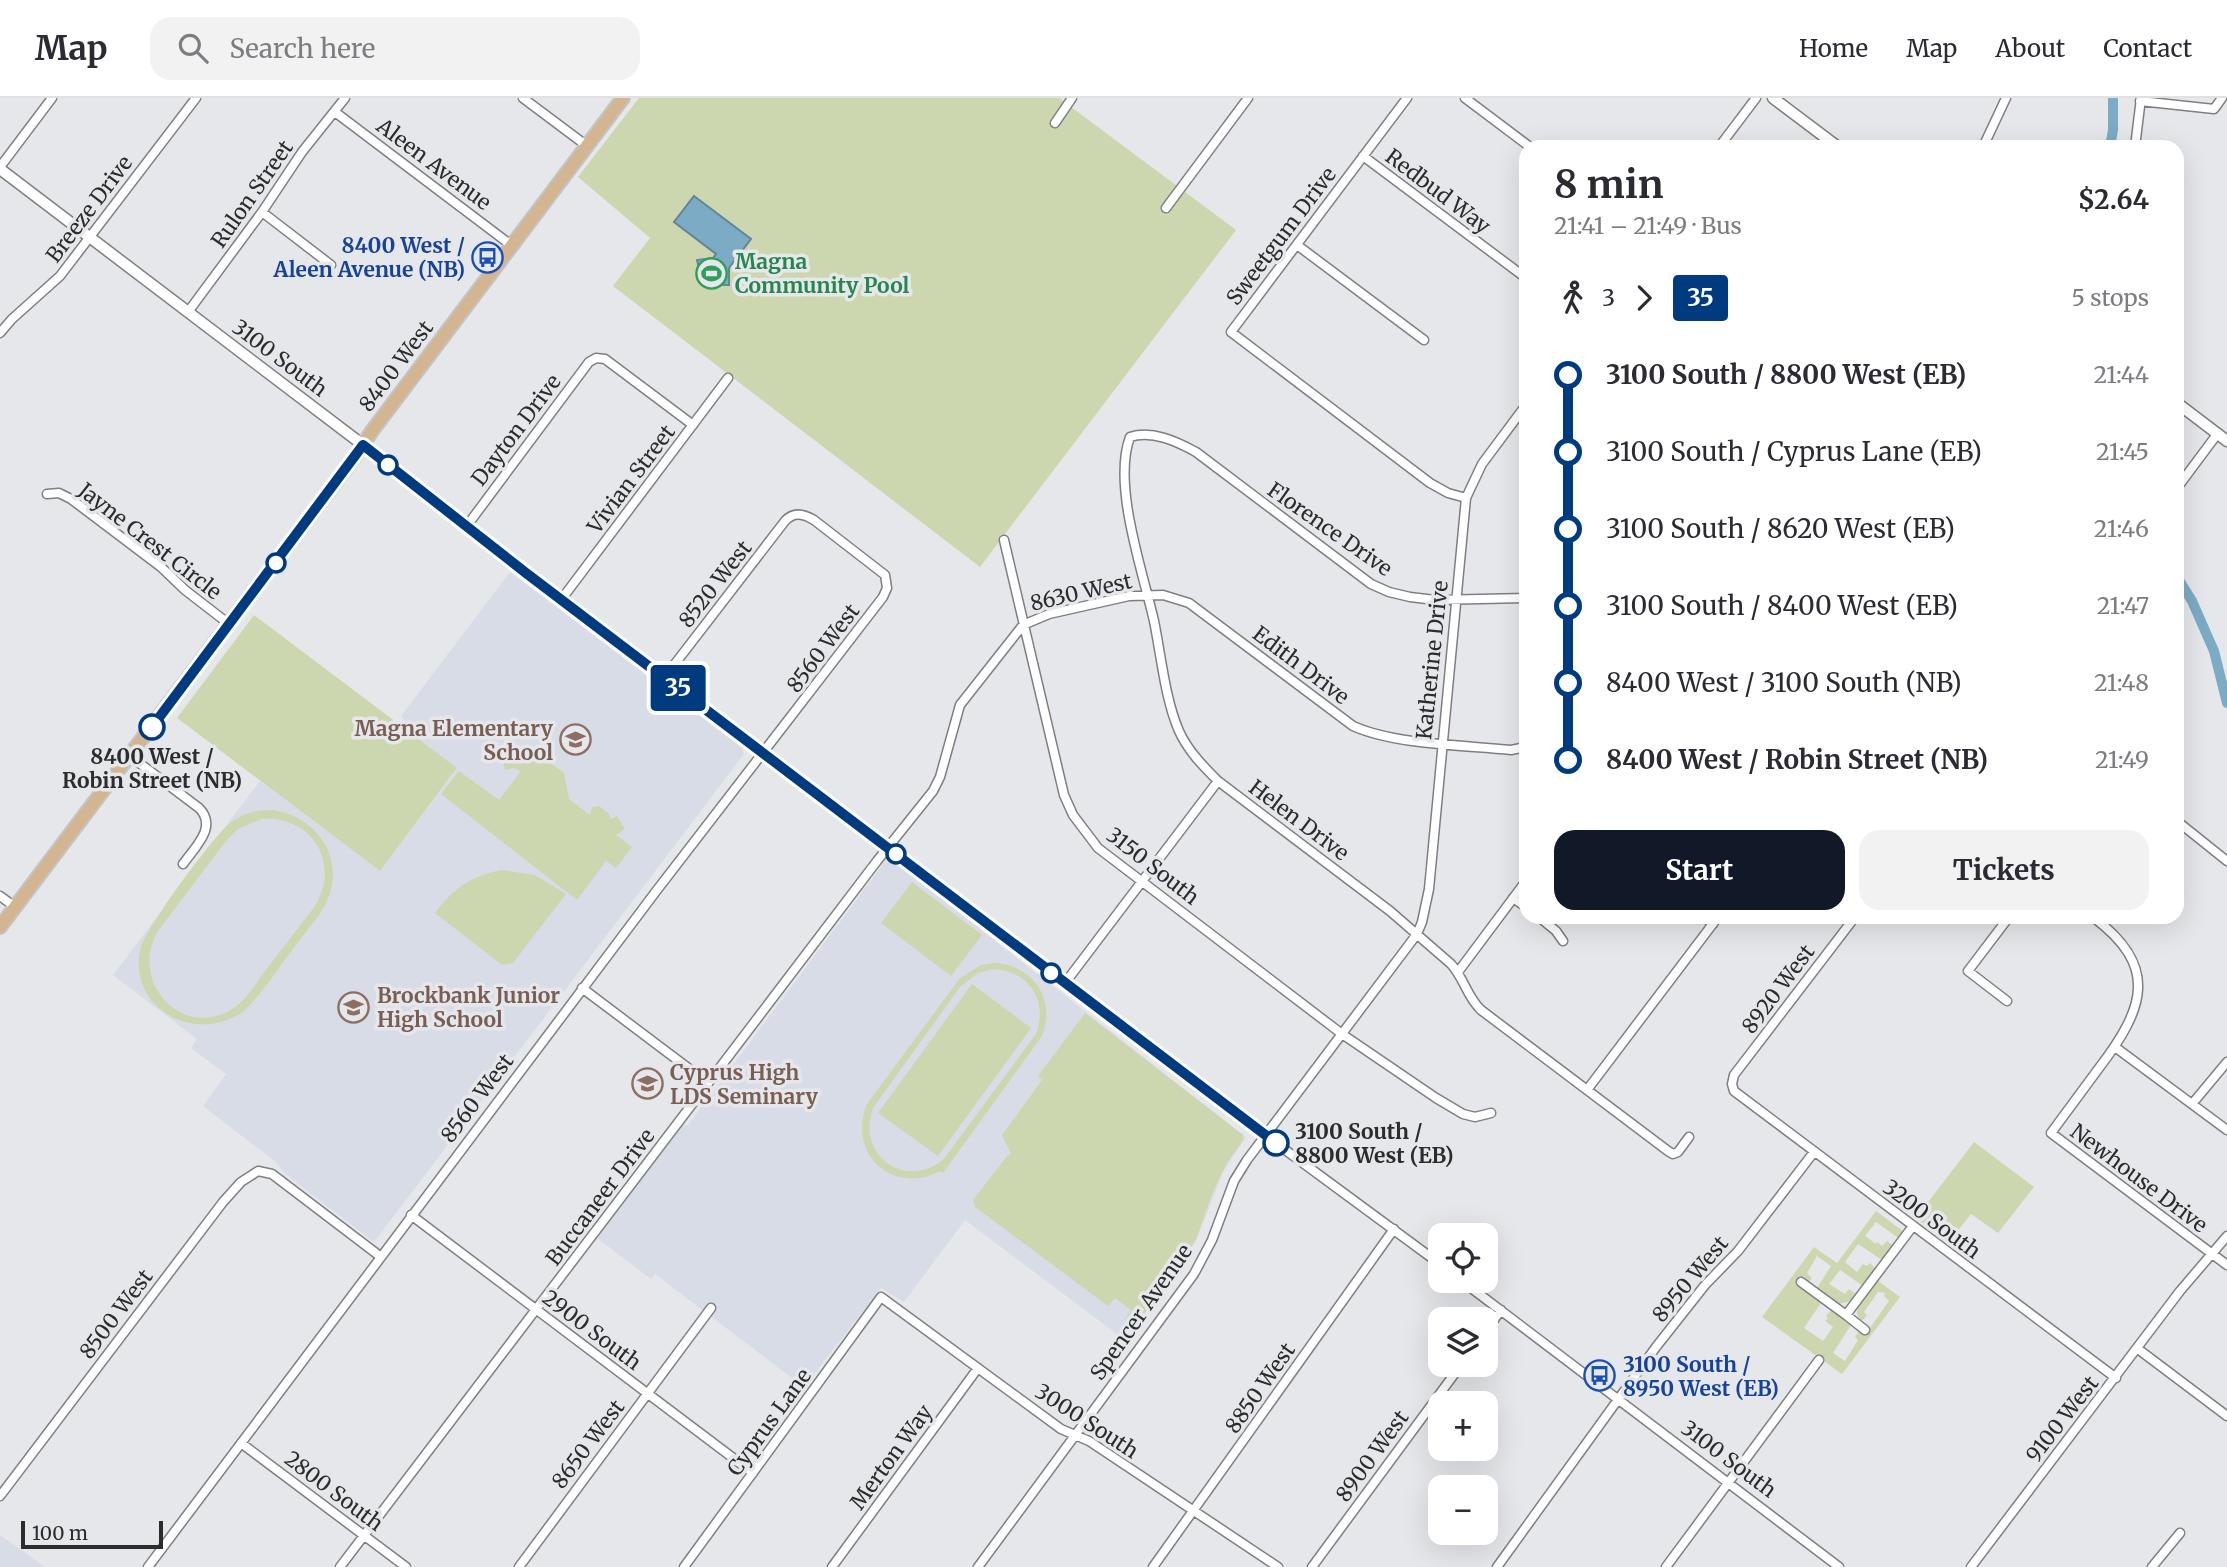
<!DOCTYPE html>
<html lang="en">
<head>
<meta charset="utf-8">
<style>
	:root { --surface:#fff; --page:#f2f2f3; --text:#2b2b33; --muted:#7c7c81; --line:#e1e1e2; --accent:#111827 }
	body { margin:0; font-family:Merriweather,serif; background:var(--page); color:var(--text); height:100vh; display:flex; flex-direction:column; font-size:26px; white-space:nowrap }
	* { box-sizing:border-box; margin:0 }
	p { font-size:23px; color:var(--muted) }
	.icon { flex:none; width:38px; height:38px; fill:none; stroke:currentColor; stroke-width:2; stroke-linecap:round; stroke-linejoin:round }
	.map { position:relative; flex:1; overflow:hidden }
	.drawer { position:absolute; left:1519px; top:42px; width:665px; height:784px; display:flex; flex-direction:column; background:var(--surface); border-radius:21px; box-shadow:0 7px 28px #0002 }
	.drawer>* { flex:none }
	.badge { padding:0 14px; border-radius:5px; font-size:24px; line-height:46px }
	.buttons { position:absolute; left:1428px; top:1125px; display:grid; gap:14px }
	.buttons a { display:grid; place-items:center; width:70px; height:70px; border-radius:14px; background:var(--surface); box-shadow:0 7px 28px #0002; font-size:35px }
	.scale { position:absolute; left:21px; bottom:18px; width:142px; box-sizing:border-box; padding-left:7px; border:4px solid #2b2c2d; border-top:0; font-size:19px; line-height:24px; white-space:nowrap; color:#2b2c2d; -webkit-text-stroke:5px #e6e7ea; paint-order:stroke }
	.map>.badge { position:absolute; translate:-50% -50%; box-shadow:0 0 0 4px #fff }
	.legs { display:flex; align-items:center; gap:10px; height:77px; padding:0 35px; font-size:23px }
	.legs p { margin-inline-start:auto }
	.overview { display:flex; align-items:center; justify-content:space-between; height:119px; padding:0 35px }
	h1 { font-size:38px; font-weight:700; line-height:52px }
	.cta { display:flex; gap:14px; margin-top:auto; padding:14px 35px }
	.cta a { flex:1; height:80px; border-radius:21px; background:var(--accent); color:#fff; font-size:28px; font-weight:700; line-height:80px; text-align:center }
	.cta a+a { background:var(--page); color:var(--text) }
	ul { padding:0 35px; list-style:none }
	li { display:flex; align-items:center; gap:24px; height:77px; font-size:26px }
	li i { display:grid; place-items:center; width:10px; height:100%; margin:0 9px; background:currentColor }
	li i::after { content:''; width:18px; height:18px; margin:-9px; border:5px solid; border-radius:50%; background:var(--surface) }
	li p { margin-inline-start:auto }
	li:first-child i { background:linear-gradient(#0000 50%,currentColor 0) }
	li:last-child i { background:linear-gradient(currentColor 50%,#0000 0) }
	header { display:flex; align-items:center; gap:42px; box-sizing:border-box; height:98px; padding:0 35px; background:var(--surface); border-bottom:2px solid var(--line) }
	header strong { font-size:33px }
	nav { display:flex; gap:38px; margin-inline-start:auto; font-size:24px }
	.search { width:490px; height:63px; background:var(--page); display:flex; align-items:center; gap:18px; box-sizing:border-box; padding:0 24px; border-radius:21px; color:var(--muted); font-size:26px }
	.map>svg:first-child { display:block }
	.built { fill:#d8dce6 }
	.green { fill:#ccd7af; fill-rule:evenodd }
	.water { fill:#7cabc5; stroke:#648597; stroke-width:2 }
	.lines { fill:none; stroke-linecap:round; stroke-linejoin:round }
	.canal { stroke:#7cabc5; stroke-width:10 }
	.minor-casing { stroke:#7d7f81; stroke-width:11 }
	.tertiary-casing { stroke:#7d7f81; stroke-width:13 }
	.primary-casing { stroke:#c4c4c4; stroke-width:16 }
	.minor { stroke:#fff; stroke-width:8 }
	.tertiary { stroke:#fff; stroke-width:10 }
	.primary { stroke:#d4b591; stroke-width:12 }
	.line-1-casing { stroke:#fff; stroke-width:16 }
	.line-1 { stroke:#003b80; stroke-width:10 }
	.stop-1-dot { fill:#fff; stroke:#003b80; stroke-width:3.5 }
	.labels { text-anchor:middle; dominant-baseline:central; stroke-width:7; stroke-linejoin:round; paint-order:stroke }
	.street-label { font-size:21px; fill:#2b2c2d; stroke:#e6e7ea }
	.transit-label { font-size:21px; font-weight:bold; fill:#164399; stroke:#e6e7ea; text-anchor:end }
	.leisure-label { font-size:21px; font-weight:bold; fill:#27864d; stroke:#e6e7ea; text-anchor:start }
	.education-label { font-size:21px; font-weight:bold; fill:#785e54; stroke:#e6e7ea; text-anchor:start }
	.stop-label { font-size:21px; font-weight:bold; fill:#2b2c2d; stroke:#e6e7ea }
</style>
</head>
<body>
<header>
<strong>Map</strong>
<div class="search"><svg class="icon" aria-label="search" viewBox="0 0 24 24"><circle cx="10" cy="10" r="6"/><path d="M15 15l6 6"/></svg>Search here</div>
<nav><a>Home</a><a>Map</a><a>About</a><a>Contact</a></nav>
</header>
<div class="map">
<svg width="2227" height="1469" viewBox="0 0 2227 1469">
	<rect width="100%" height="100%" fill="#e6e7ea"/>
	<path class="built" d="M510,474L742,650L744,656L374,1144L284,1075L276,1064L203,1008L226,976L191,950L197,941L113,877L260,683L380,773L457,671L410,634L401,618Z
		M893,763L1246,1039L1223,1074L1196,1143L1174,1178L1125,1242L965,1122L904,1204L881,1190L804,1289L655,1176L651,1181L597,1140L682,1028L688,1027L884,765Z
		M0,1437L45,1469H0Z"/>
	<path class="green" d="M639,0H1059L1236,132L980,469L613,188L650,140L578,79Z
		M254,517L457,670L380,773L177,620Z
		M516,648H520L527,658V663L535,654L564,675L569,701L590,717L592,709L599,708L609,716L611,721L617,718L625,731L616,737L632,749L616,770L606,763L577,802L441,696L459,673L499,702L521,673L513,670L505,672L503,662Z
		M273,712C314,718 344,756 329,798C322,817 305,834 293,851C277,872 262,896 243,914C195,946 129,912 140,852C144,832 212,740 229,726C242,715 257,712 273,712ZM261,721C312,717 341,765 315,808C298,830 282,851 265,873C256,885 247,901 234,910C183,944 128,884 158,833L226,743L238,731Z
		M501,772L535,777L566,796L513,865L502,867L435,815C453,791 471,778 501,772Z
		M912,784L982,837L951,878L881,825Z
		M996,865C1035,868 1056,903 1042,938L943,1075L940,1073C893,1098 846,1056 867,1006L960,880L981,867ZM993,871C1028,872 1049,903 1036,936L943,1062C904,1092 856,1057 873,1010L960,889L978,875Z
		M972,886L1031,930L938,1058L878,1015Z
		M1085,915L1243,1037V1042L1227,1065L1213,1094L1196,1141L1167,1187L1135,1228L1125,1222L1131,1212L1115,1200L1108,1208L975,1109L973,1102L1007,1058L1011,1056L1002,1037L1042,982L1038,978Z
		M1974,1044L2034,1089L1998,1135L1971,1116L1949,1144L1916,1120Z
		M1876,1113L1904,1134L1900,1139H1897L1876,1124L1865,1138L1876,1146L1877,1144L1882,1148L1887,1143L1893,1148L1882,1162L1858,1146L1845,1164L1857,1174L1863,1166L1867,1168L1870,1165L1876,1171L1863,1188L1840,1172L1829,1186L1845,1196L1849,1191L1856,1196L1851,1203L1839,1206L1817,1190L1831,1168L1817,1158L1807,1175L1812,1180L1809,1184L1804,1178L1800,1182H1796L1798,1184L1796,1187L1821,1205L1804,1230L1823,1243L1833,1229L1825,1223L1828,1220L1826,1218L1831,1212L1851,1227L1833,1255L1845,1263L1858,1242L1855,1239L1859,1233L1865,1237L1889,1203L1884,1198L1885,1195L1878,1194L1864,1214L1867,1217L1863,1222H1859L1857,1214L1858,1209L1878,1183L1900,1199L1842,1276L1762,1219L1814,1149L1837,1165Z"/>
	<path class="water" d="M694,98L751,141L729,170V187C712,188 700,179 697,162L713,160L716,156L674,124Z"/>
	<g class="lines">
		<path class="canal" d="M2110,49L2113,32V0
			M2177,479L2192,503L2214,553L2227,605"/>
		<defs>
			<path id="minor" d="M523,0L587,48
				M1407,0L1231,234L1430,385L1448,395L1466,400
				M1465,0L1530,49
				M2140,3L2214,11L2222,0
				M335,14L511,147
				M1055,25L1072,0
				M1719,49L1756,0
				M1983,49L2006,0
				M2135,49L2141,0
				M1363,58L1526,180
				M0,69L52,0
				M1166,110L1248,0
				M262,114L331,167
				M1297,147L1424,242
				M188,214L262,114L302,54L345,0
				M0,235L12,221L60,178L196,0
				M2177,390L2218,335
				M47,396L59,395L71,401L161,469L185,492L229,526
				M466,429L589,264L596,260L605,261L693,327
				M1004,442L1064,697L1073,717L1098,750L1342,936L1436,1000L1463,1016L1475,1019L1491,1015
				M1526,500L1435,502L1410,499L1389,494L1371,486L1196,354C1176,343 1152,332 1130,339C1112,387 1143,474 1154,523C1161,557 1165,601 1179,633C1188,653 1203,668 1218,683L1390,813L1451,866C1464,880 1467,899 1481,912L1668,1053L1673,1056L1678,1054L1689,1039
				M561,502L728,280
				M130,658L199,710C218,729 195,749 183,766
				M2177,723L2227,763
				M0,798L15,809
				M1513,800L1526,809
				M1539,819L1556,833L1563,843
				M1704,819L1713,826
				M1855,819L1734,977L1732,986L1734,993L2116,1280
				M2093,819C2160,869 2144,911 2099,970C2083,992 2067,1013 2051,1035L2227,1167
				M1458,874L1526,783
				M1065,885L1218,683
				M582,890L708,985
				M2007,903L1968,873L2009,819
				M2115,949L2227,1032
				M1587,992L1718,819
				M2192,1006L2227,964
				M1265,1037L1440,1166
				M411,1117L753,1375
				M1462,1183L1839,1469
				M1801,1184L1846,1217L1913,1128
				M1846,1217L1865,1232
				M1486,1233L1501,1212
				M2138,1251L2227,1318
				M241,1345L406,1469
				M0,1398L223,1104L241,1084L258,1073L272,1076L381,1159
				M148,1469L657,792L883,499L887,490L885,477L814,422C804,416 794,413 785,423L664,580
				M340,1469L877,763L933,693L940,679L960,607L1023,527L1049,516L1129,498L1163,497L1189,505L1353,628C1396,647 1463,647 1511,652L1526,649
				M519,1469L711,1210
				M684,1469L881,1199L1061,1331L1089,1343L1278,1469
				M832,1469L978,1270
				M978,1469L1194,1176L1212,1142L1234,1083L1247,1062L1417,836L1422,824L1429,791L1466,400L1482,366L1526,307
				M1153,1469L1394,1131
				M1312,1469L1461,1267
				M1497,1469L1656,1249L1705,1187L1738,1153L1814,1054
				M1666,1469L1819,1262
				M1971,1469L2180,1193L2227,1138
				M2152,1469L2180,1435"/>
			<path id="tertiary" d="M1773,0L1838,49
				M0,71L363,347L561,502L1265,1037
				M2177,305L2227,343"/>
			<path id="primary" d="M0,829L354,360L372,333L623,0"/>
		</defs>
		<use href="#minor" class="minor-casing"/>
		<use href="#tertiary" class="tertiary-casing"/>
		<use href="#primary" class="primary-casing"/>
		<use href="#minor" class="minor"/>
		<use href="#tertiary" class="tertiary"/>
		<use href="#primary" class="primary"/>
	</g>
	<g class="lines">
		<defs>
			<path id="line-1" d="M152,629L363,347L526,475L1276,1045"/>
		</defs>
		<use href="#line-1" class="line-1-casing"/>
		<use href="#line-1" class="line-1"/>
	</g>
	<defs>
		<symbol id="bus-ring" viewBox="-11 -11 22 22"><circle r="9.5" fill="#e6e7ea" stroke="#1a4fb4" stroke-width="1.5"/><path d="M-5-6H5V4H4V6H2V4H-2V6H-4V4H-5ZM-3.5-4V0h7V-4ZM-3.5 1.2v1.5H-2V1.2ZM2 1.2v1.5H3.5V1.2Z" fill="#1a4fb4"/></symbol>
		<symbol id="stadium-ring" viewBox="-11 -11 22 22"><circle r="9.5" fill="#e6e7ea" stroke="#2e9e5b" stroke-width="1.5"/><path d="M0-5a6.5 5 0 1 0 0 10a6.5 5 0 1 0 0-10ZM-3.5-1.8h7v3.6h-7Z" fill="#2e9e5b"/></symbol>
		<symbol id="school-ring" viewBox="-11 -11 22 22"><circle r="9.5" fill="#e6e7ea" stroke="#8d6e63" stroke-width="1.5"/><path d="M0-5L7-2L0 1L-7-2ZM-4 1L0 2.5L4 1V4Q0 6-4 4Z" fill="#8d6e63"/></symbol>
	</defs>
	<g fill-rule="evenodd">
		<use href="#bus-ring" x="470" y="142" width="35" height="35"/>
		<use href="#stadium-ring" x="694" y="158" width="35" height="35"/>
		<use href="#school-ring" x="558" y="624" width="35" height="35"/>
		<use href="#school-ring" x="336" y="892" width="35" height="35"/>
		<use href="#school-ring" x="630" y="968" width="35" height="35"/>
		<use href="#bus-ring" x="1582" y="1260" width="35" height="35"/>
	</g>
	<g class="stop-1-dot">
		<circle cx="388" cy="367" r="9"/>
		<circle cx="276" cy="465" r="9"/>
		<circle cx="152" cy="629" r="12"/>
		<circle cx="896" cy="756" r="9"/>
		<circle cx="1051" cy="875" r="9"/>
		<circle cx="1276" cy="1045" r="12"/>
	</g>
	<g class="labels">
		<g class="street-label">
			<text transform="translate(434 66) rotate(37)">Aleen Avenue</text>
			<text transform="translate(1438 93) rotate(37)">Redbud Way</text>
			<text transform="translate(252 96) rotate(-55)">Rulon Street</text>
			<text transform="translate(89 111) rotate(-53)">Breeze Drive</text>
			<text transform="translate(1281 138) rotate(-53)">Sweetgum Drive</text>
			<text transform="translate(280 260) rotate(37)">3100 South</text>
			<text transform="translate(396 268) rotate(-53)">8400 West</text>
			<text transform="translate(516 332) rotate(-53)">Dayton Drive</text>
			<text transform="translate(631 381) rotate(-53)">Vivian Street</text>
			<text transform="translate(1330 431) rotate(35)">Florence Drive</text>
			<text transform="translate(150 443) rotate(38)">Jayne Crest Circle</text>
			<text transform="translate(715 486) rotate(-52)">8520 West</text>
			<text transform="translate(1081 494) rotate(-13)">8630 West</text>
			<text transform="translate(823 550) rotate(-53)">8560 West</text>
			<text transform="translate(1432 562) rotate(-84)">Katherine Drive</text>
			<text transform="translate(1301 567) rotate(37)">Edith Drive</text>
			<text transform="translate(1299 722) rotate(37)">Helen Drive</text>
			<text transform="translate(1153 768) rotate(38)">3150 South</text>
			<text transform="translate(1778 891) rotate(-53)">8920 West</text>
			<text transform="translate(477 1000) rotate(-53)">8560 West</text>
			<text transform="translate(2139 1080) rotate(37)">Newhouse Drive</text>
			<text transform="translate(600 1099) rotate(-53)">Buccaneer Drive</text>
			<text transform="translate(1932 1121) rotate(37)">3200 South</text>
			<text transform="translate(1690 1181) rotate(-50)">8950 West</text>
			<text transform="translate(1141 1214) rotate(-55)">Spencer Avenue</text>
			<text transform="translate(116 1216) rotate(-53)">8500 West</text>
			<text transform="translate(592 1232) rotate(37)">2900 South</text>
			<text transform="translate(1260 1290) rotate(-55)">8850 West</text>
			<text transform="translate(2062 1321) rotate(-52)">9100 West</text>
			<text transform="translate(1087 1323) rotate(33)">3000 South</text>
			<text transform="translate(769 1324) rotate(-54)">Cyprus Lane</text>
			<text transform="translate(588 1346) rotate(-53)">8650 West</text>
			<text transform="translate(1372 1358) rotate(-54)">8900 West</text>
			<text transform="translate(891 1359) rotate(-54)">Merton Way</text>
			<text transform="translate(1729 1361) rotate(37)">3100 South</text>
			<text transform="translate(334 1393) rotate(37)">2800 South</text>
		</g>
		<g class="transit-label">
			<text x="465" y="147">8400 West /<tspan x="465" dy="24">Aleen Avenue (NB)</tspan></text>
			<text x="1623" y="1266" text-anchor="start">3100 South /<tspan x="1623" dy="24">8950 West (EB)</tspan></text>
		</g>
		<g class="leisure-label">
			<text x="735" y="163">Magna<tspan x="735" dy="24">Community Pool</tspan></text>
		</g>
		<g class="education-label">
			<text x="553" y="630" text-anchor="end">Magna Elementary<tspan x="553" dy="24">School</tspan></text>
			<text x="377" y="897">Brockbank Junior<tspan x="377" dy="24">High School</tspan></text>
			<text x="670" y="974">Cyprus High<tspan x="670" dy="24">LDS Seminary</tspan></text>
		</g>
		<g class="stop-label">
			<text x="152" y="658">8400 West /<tspan x="152" dy="24">Robin Street (NB)</tspan></text>
			<text x="1295" y="1033" text-anchor="start">3100 South /<tspan x="1295" dy="24">8800 West (EB)</tspan></text>
		</g>
	</g>
</svg>
<div class="buttons">
<a><svg class="icon" aria-label="locate" viewBox="0 0 24 24"><circle cx="12" cy="12" r="6"/><path d="M12 2v4M12 18v4M2 12h4M18 12h4"/></svg></a>
<a><svg class="icon" aria-label="layers" viewBox="0 0 24 24"><path d="M12 4l9 5-9 5-9-5zM3 14l9 5 9-5"/></svg></a>
<a>+</a>
<a>−</a>
</div>
<div class="scale">100 m</div>
<b class="badge" style="left:678px;top:590px;background:#003b80;color:#fff">35</b>
<section class="drawer">
<div class="overview"><div><h1>8 min</h1><p>21:41 – 21:49 · Bus</p></div><b>$2.64</b></div>
<div class="legs"><svg class="icon" aria-label="walk" viewBox="0 0 24 24"><circle cx="13" cy="4" r="2"/><path d="M13 8l-2 6 4 7M11 14l-3 7M7 12l3-4h3l4 4"/></svg>3<svg class="icon" aria-label="forward" viewBox="0 0 24 24"><path d="M9 5l7 7-7 7"/></svg><b class="badge" style="background:#003b80;color:#fff">35</b><p>5 stops</p></div>
<ul>
<li><i style="color:#003b80"></i><b>3100 South / 8800 West (EB)</b><p>21:44</p></li>
<li><i style="color:#003b80"></i><span>3100 South / Cyprus Lane (EB)</span><p>21:45</p></li>
<li><i style="color:#003b80"></i><span>3100 South / 8620 West (EB)</span><p>21:46</p></li>
<li><i style="color:#003b80"></i><span>3100 South / 8400 West (EB)</span><p>21:47</p></li>
<li><i style="color:#003b80"></i><span>8400 West / 3100 South (NB)</span><p>21:48</p></li>
<li><i style="color:#003b80"></i><b>8400 West / Robin Street (NB)</b><p>21:49</p></li>
</ul>
<div class="cta"><a>Start</a><a>Tickets</a></div>
</section>
</div>
</body>
</html>
